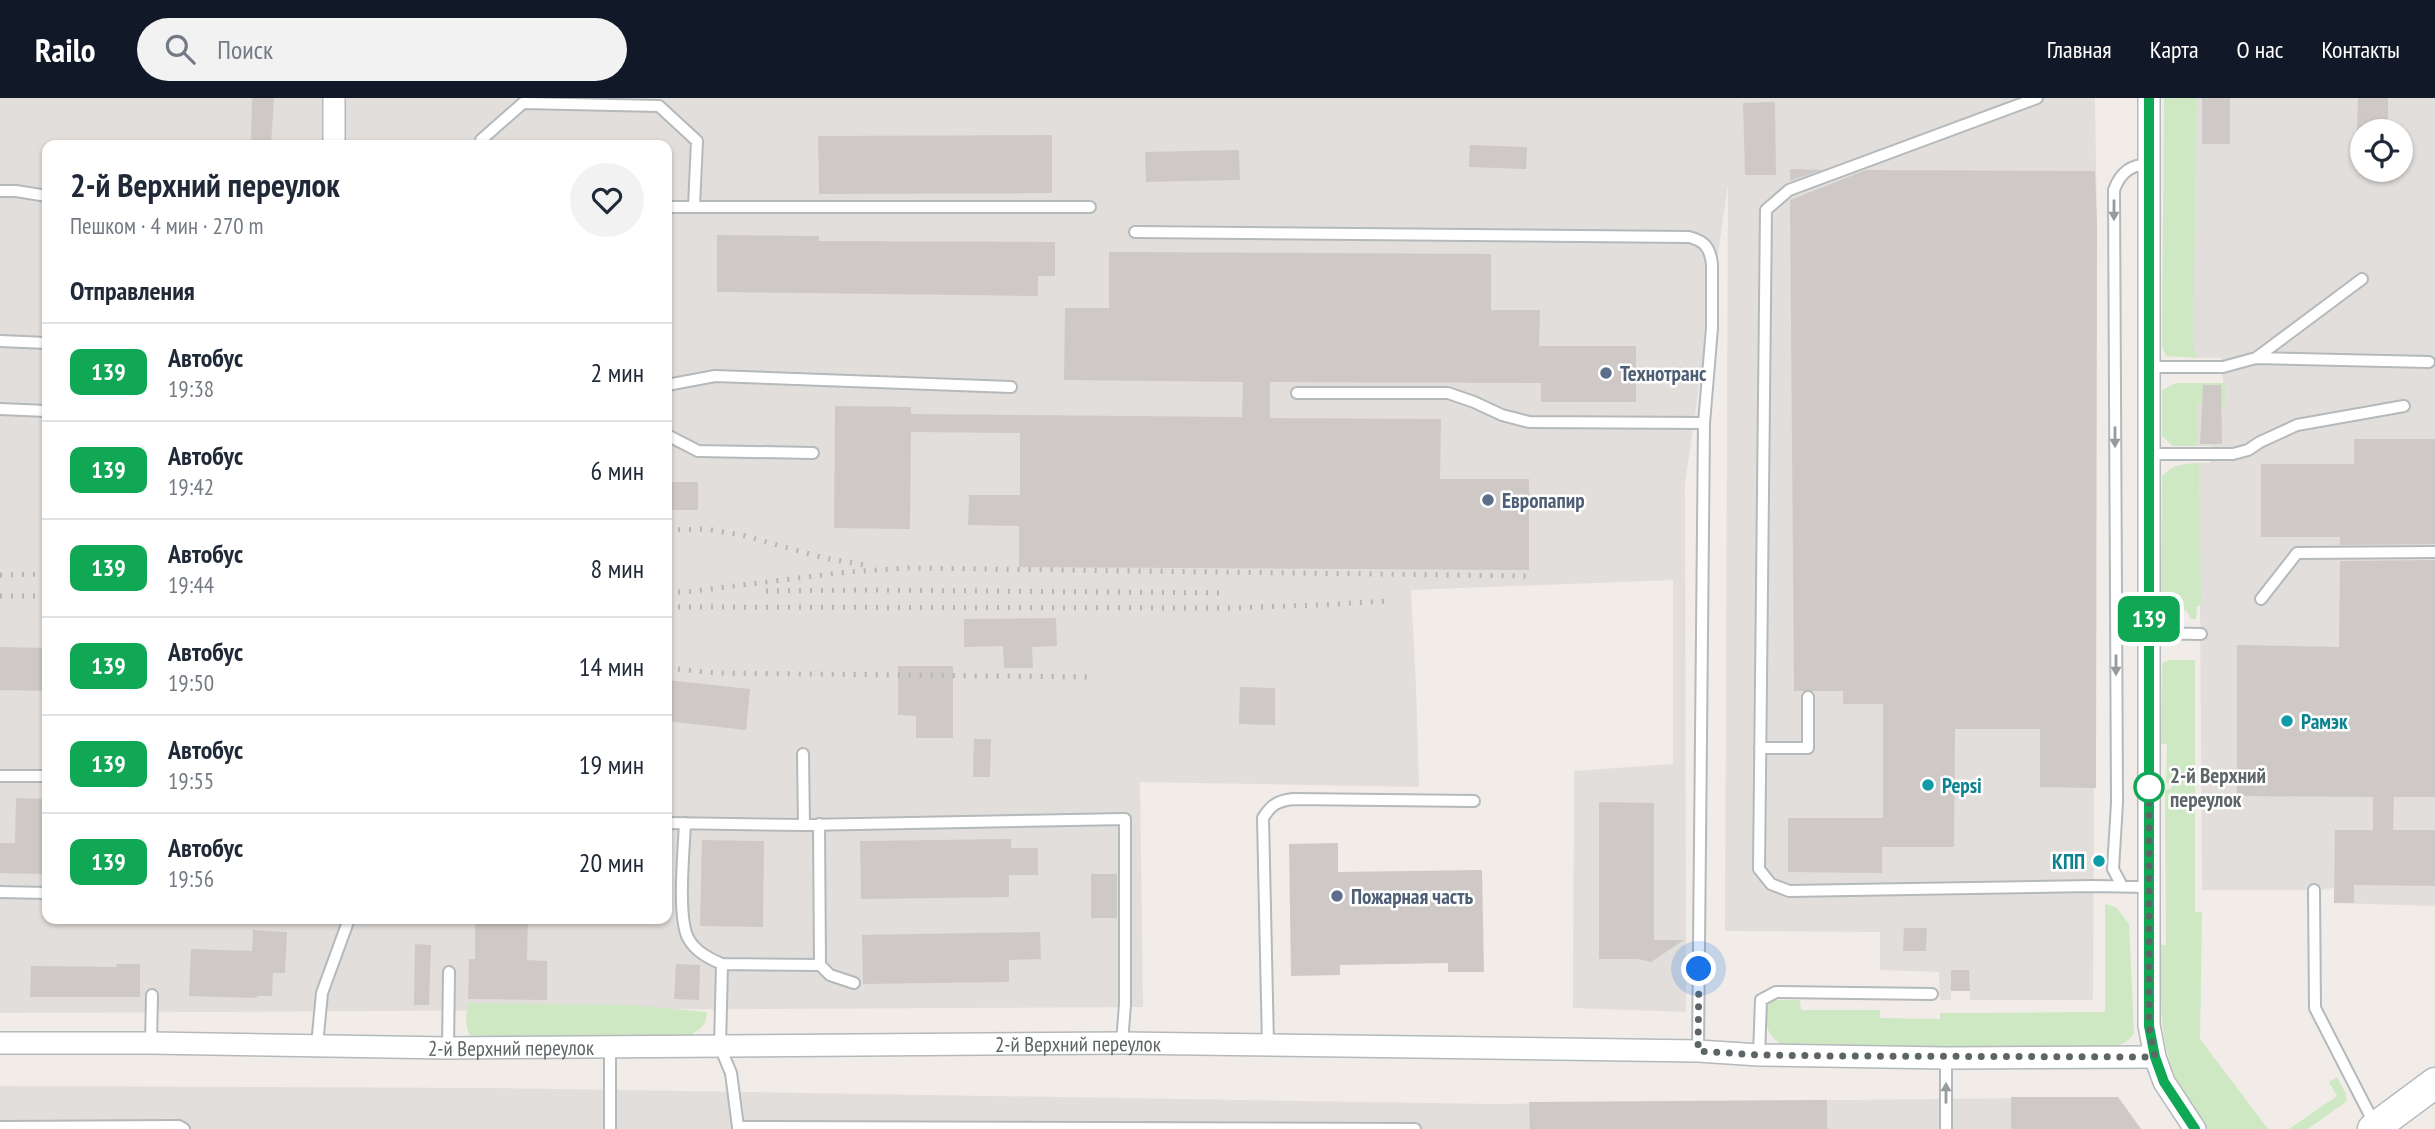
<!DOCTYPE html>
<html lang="ru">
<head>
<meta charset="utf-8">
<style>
	:root { --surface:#fff; --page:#f2f2f3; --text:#1f2937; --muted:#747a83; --line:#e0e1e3; --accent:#111827 }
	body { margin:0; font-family:"PT Sans Narrow",sans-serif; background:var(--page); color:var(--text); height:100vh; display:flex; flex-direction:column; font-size:26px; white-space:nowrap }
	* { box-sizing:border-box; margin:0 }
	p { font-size:23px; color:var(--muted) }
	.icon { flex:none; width:38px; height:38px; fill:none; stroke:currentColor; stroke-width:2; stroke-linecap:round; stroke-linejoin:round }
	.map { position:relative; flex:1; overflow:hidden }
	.drawer { position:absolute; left:42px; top:42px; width:630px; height:784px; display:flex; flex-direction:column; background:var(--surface); border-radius:14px; box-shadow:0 2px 5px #0004 }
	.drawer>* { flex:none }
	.badge { padding:0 14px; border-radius:10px; font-size:24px; line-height:46px }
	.buttons { position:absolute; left:2350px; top:21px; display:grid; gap:14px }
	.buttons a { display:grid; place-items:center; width:63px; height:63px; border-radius:50%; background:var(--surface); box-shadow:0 2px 5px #0004; font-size:35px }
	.you { position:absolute; width:35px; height:35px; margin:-18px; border:5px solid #fff; border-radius:50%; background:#1a73e8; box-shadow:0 0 0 10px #1a73e833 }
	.map>.badge { position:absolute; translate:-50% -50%; box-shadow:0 0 0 4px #fff }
	h2 { padding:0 28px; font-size:26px; line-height:63px }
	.round { display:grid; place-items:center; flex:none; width:74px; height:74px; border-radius:37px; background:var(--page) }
	.summary { display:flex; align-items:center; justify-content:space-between; height:119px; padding:0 28px }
	h1 { font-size:33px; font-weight:700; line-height:52px }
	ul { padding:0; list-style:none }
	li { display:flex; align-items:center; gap:21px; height:98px; padding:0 28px; border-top:2px solid var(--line) }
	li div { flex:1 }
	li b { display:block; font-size:26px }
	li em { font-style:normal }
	li .badge { min-width:77px; font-weight:700; text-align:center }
	header { display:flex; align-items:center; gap:42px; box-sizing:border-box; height:98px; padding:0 35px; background:var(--accent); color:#fff }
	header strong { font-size:33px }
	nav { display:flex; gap:38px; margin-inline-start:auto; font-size:24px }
	.search { width:490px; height:63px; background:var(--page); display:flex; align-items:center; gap:18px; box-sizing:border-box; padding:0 24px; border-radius:38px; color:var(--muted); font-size:26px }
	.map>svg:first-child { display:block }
	.industrial { fill:#e2dedb; fill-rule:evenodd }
	.green { fill:#cde8c3 }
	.building { fill:#cec9c6 }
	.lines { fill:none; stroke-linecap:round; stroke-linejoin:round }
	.lane-casing { stroke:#b4b9bb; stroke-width:14 }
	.street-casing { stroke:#b4b9bb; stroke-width:24 }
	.secondary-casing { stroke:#b5bbbe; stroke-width:33 }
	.lane { stroke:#fff; stroke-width:10 }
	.street { stroke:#fff; stroke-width:21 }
	.secondary { stroke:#fff; stroke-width:30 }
	.rail { stroke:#b5b6b7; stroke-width:5; stroke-dasharray:2 9; stroke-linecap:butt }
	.oneway { fill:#969b9c }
	.line-casing { stroke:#fff; stroke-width:16 }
	.line { stroke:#10a855; stroke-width:10 }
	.walk { stroke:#5e6567; stroke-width:7; stroke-dasharray:0 12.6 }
	.service-dot { fill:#5c6f8a; stroke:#fff; stroke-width:2.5 }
	.culture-dot { fill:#0f9aa8; stroke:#fff; stroke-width:2.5 }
	.stop-dot { fill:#fff; stroke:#10a855; stroke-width:3.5 }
	.labels { text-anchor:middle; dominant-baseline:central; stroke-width:5; stroke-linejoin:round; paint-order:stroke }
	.service-label { font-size:21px; font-weight:bold; fill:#4e5e75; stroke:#fff; text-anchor:start }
	.culture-label { font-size:21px; font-weight:bold; fill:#0d838f; stroke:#fff; text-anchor:start }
	.stop-label { font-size:21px; font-weight:bold; fill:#5e6567; stroke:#fff; text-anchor:start }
	.street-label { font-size:21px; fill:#5e6567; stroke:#fff }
</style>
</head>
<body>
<header>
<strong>Railo</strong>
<div class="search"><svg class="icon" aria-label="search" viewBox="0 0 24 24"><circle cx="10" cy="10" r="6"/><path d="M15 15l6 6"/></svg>Поиск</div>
<nav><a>Главная</a><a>Карта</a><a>О нас</a><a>Контакты</a></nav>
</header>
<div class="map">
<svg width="2435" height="1031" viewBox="0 0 2435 1031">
	<rect width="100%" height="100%" fill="#f1ece7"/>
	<path class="industrial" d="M0,0H2095L2097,128L2093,902H1970L1969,872H1951V902H1940L1939,874L1880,872V834L1725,833L1728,86L1685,386L1686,914L1573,910L1574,673L1673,666V482L1411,492L1416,587L1419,689L1140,684L1143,909L0,915ZM47,47H667V821H47Z
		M2197,0H2435V808L2334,805V790L2320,792H2202L2199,365H2210V348H2198L2197,306H2225L2221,260H2197L2193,247ZM2362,33H2401V72H2362Z
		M0,988L494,990L1492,1006L2118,999L2141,1031H0Z"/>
	<path class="green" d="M2164,0H2197L2193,247L2197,260L2166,258L2162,248Z
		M2176,285H2225V307L2197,306L2198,348H2173L2162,338V292Z
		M2199,365L2201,508H2197L2196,521H2191L2187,513H2161L2162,378C2174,366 2183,366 2199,365Z
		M2169,562H2195V814H2202L2200,941L2268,1031H2208C2199,1018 2188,1005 2181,991C2157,947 2161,895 2160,847H2166L2165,692L2171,691L2172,686L2166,685L2167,646H2161L2162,565Z
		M2105,806L2116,809L2129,826L2134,935C2127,946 2120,947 2108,949L1787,950C1764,936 1765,927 1766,902H1800L1801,912H1880V920L1940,921V915L2105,914Z
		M467,905L632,907L707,914C707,928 699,932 687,939L474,941C463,933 467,918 467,905Z
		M2337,979L2345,994L2347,1003L2308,1031H2289L2337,998L2329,984Z"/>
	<path class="building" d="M252,0H274L271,47L251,46Z
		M2202,0H2230V46H2202Z
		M2358,0H2388V33H2357Z
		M1775,4L1776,77H1745L1743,5Z
		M1052,37V95L819,96L818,38Z
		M1470,47L1527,49L1526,71L1469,69Z
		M1239,52L1240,82L1146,84L1145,54Z
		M1790,71L1822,72L1790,83Z
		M1866,72L2095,73L2097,128L2096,690L2040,689V631H1955L1954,749H1882V775L1788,774V720H1883V606H1843V593H1794L1790,102Z
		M717,137L819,138V143L1055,144V178H1038V198L717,194Z
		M1109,154L1491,156V212H1540L1539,248H1636V304H1541V285L1270,284V320L1441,321L1440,381H1529V472L1019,469V428L968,427L969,397H1020V335L911,334L910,431L834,430L835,308L911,309V316L1242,319L1243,284L1064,282L1065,210H1109Z
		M2203,287H2221L2222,346H2200Z
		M2354,341H2435V446L2340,447V439H2261V366H2354Z
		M667,384H698V412H667Z
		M2435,462V699H2394L2393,732H2435V788L2354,787V805H2334L2335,732H2373V699L2237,698V547L2339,549L2340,463Z
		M1056,520L1057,548L1032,549L1033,570H1004L1003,548L964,549V521Z
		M0,549L47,550V593L0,592Z
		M898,568H953V640H916V618L898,617Z
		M667,582L750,591L746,632L667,623Z
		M1240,589L1275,590V627L1239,626Z
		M974,641H991L990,679H973Z
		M16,700L44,701L43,776L0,775V745H15Z
		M1599,704L1654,705V842H1684L1651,864L1638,861H1599Z
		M1011,741V750H1038V777H1009V799L861,801L860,743Z
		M702,742L764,743L763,829L700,828Z
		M1338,745V774L1482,772L1484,874H1448V865L1340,867V877L1291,878L1289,746Z
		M1091,776H1117V820H1091Z
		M475,821H528L527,862L547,863V902L468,901L469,861H475Z
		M1904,830H1927L1926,853H1903Z
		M253,832L287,834L285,875H273L272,898H257V900L189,898L191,851L252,853Z
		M1040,834L1041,861L1009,862V884L863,886L862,837Z
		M415,846L431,847L429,907H414Z
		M116,866H140V899H30L31,868L117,869Z
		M676,866L700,867L699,902L674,901Z
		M1951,872H1969L1970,893H1951Z
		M2011,999H2118L2141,1031H2011Z
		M1827,1002V1031H1530L1529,1004Z"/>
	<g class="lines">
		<defs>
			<path id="lane" d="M2037,0L1789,92L1766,112L1759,771L1771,786L1789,793L2093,788L2148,789
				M481,47V42L523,5L659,8L697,43L694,109
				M0,93H16L47,98
				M667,109H1090
				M1135,134L1689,139C1705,143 1710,150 1712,166V230L1704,325
				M0,243L47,245
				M2256,260L2362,181
				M2149,269H2223L2256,260L2429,264
				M667,287L715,278L1011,289
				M1297,295H1448L1474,304L1502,317L1529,324L1704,325L1698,953
				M0,311L47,313
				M667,337L698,353L813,355
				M2149,356H2233L2248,352L2260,344L2297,327L2404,308
				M2261,501L2297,455L2435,454
				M2149,535L2201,536
				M1760,650H1808V599
				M803,656L804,727
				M0,678H47
				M667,725L804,727L1125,721V906L1122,945
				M685,725C684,752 677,818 688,840C695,853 708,860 722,866L720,949L731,975L738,1029
				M2122,788L2113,771L2117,705L2114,92C2120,75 2132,65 2150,67
				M2314,792L2315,910L2375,1027
				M0,794L47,795
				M722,866L820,867L819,726
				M820,867L830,877L854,885
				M151,945L152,897
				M317,947L322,895L349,821
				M1268,947L1263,720C1271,707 1277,703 1293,701L1474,703
				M610,949V1031
				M448,950L449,874
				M1759,957L1761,902L1776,894L1932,896
				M0,1029L179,1028L184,1031
				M738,1031V1029L1415,1031
				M1946,1031V960"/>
			<g id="street">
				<path d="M2149,0V927L2155,959L2164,984L2195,1031"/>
				<path d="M334,47V0"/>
				<path id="s1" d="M0,945H151L448,950L1122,945L1698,953L1759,957L1946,960L2155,959"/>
			</g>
			<path id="secondary" d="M2373,1031L2435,985"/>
		</defs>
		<use href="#lane" class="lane-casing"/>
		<use href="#street" class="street-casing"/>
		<use href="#secondary" class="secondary-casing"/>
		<use href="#lane" class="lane"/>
		<use href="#street" class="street"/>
		<use href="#secondary" class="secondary"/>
		<path class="rail" d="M667,432L706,431L742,437L824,460L865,467
			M0,477L47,476
			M766,493L866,492L1227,495
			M667,494H686L847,474L908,470L1527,478
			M0,498H47
			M667,509L1227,510L1319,507L1388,503
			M667,570L715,575L1092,579"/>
	</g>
	<defs><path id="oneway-solid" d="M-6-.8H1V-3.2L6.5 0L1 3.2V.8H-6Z" transform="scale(1.75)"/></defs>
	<g class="oneway">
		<use href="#oneway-solid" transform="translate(2114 112) rotate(90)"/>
		<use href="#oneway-solid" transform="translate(2115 339) rotate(90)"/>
		<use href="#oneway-solid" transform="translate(2116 567) rotate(90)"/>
		<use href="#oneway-solid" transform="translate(1946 995) rotate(-90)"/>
	</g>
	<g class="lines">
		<defs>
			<path id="line" d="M2149,0V928L2155,959L2164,984L2195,1031"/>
		</defs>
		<use href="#line" class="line-casing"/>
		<use href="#line" class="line"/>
		<path class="walk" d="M1699,871L1698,953L1759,957L1839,958L2155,959L2149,928V689"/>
	</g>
	<g class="service-dot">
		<circle cx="1606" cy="275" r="7"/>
		<circle cx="1488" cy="402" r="7"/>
		<circle cx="1337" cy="798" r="7"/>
	</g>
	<g class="culture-dot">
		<circle cx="2287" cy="623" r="7"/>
		<circle cx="1928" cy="687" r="7"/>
		<circle cx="2099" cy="763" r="7"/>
	</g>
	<circle class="stop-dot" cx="2149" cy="689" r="14"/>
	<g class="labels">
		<g class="service-label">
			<text x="1620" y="275">Технотранс</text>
			<text x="1502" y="402">Европапир</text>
			<text x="1351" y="798">Пожарная часть</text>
		</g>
		<g class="culture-label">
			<text x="2301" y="623">Рамэк</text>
			<text x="1942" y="687">Pepsi</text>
			<text x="2085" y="763" text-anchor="end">КПП</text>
		</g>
		<g class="stop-label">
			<text x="2170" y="677">2-й Верхний<tspan x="2170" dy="24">переулок</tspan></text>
		</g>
		<g class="street-label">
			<text stroke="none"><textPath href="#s1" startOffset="1078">2-й Верхний переулок</textPath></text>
			<text stroke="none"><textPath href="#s1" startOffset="511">2-й Верхний переулок</textPath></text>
		</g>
	</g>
</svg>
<div class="buttons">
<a><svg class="icon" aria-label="locate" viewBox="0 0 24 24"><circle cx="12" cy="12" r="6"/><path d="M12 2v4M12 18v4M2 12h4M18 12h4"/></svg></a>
</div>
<div class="you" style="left:1699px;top:871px"></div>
<b class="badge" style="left:2149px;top:521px;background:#10a855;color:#fff">139</b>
<section class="drawer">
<div class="summary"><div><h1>2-й Верхний переулок</h1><p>Пешком · 4 мин · 270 m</p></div><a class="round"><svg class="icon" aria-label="heart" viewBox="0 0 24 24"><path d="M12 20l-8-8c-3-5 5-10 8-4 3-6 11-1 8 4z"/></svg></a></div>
<h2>Отправления</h2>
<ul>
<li><span class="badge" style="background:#10a855;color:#fff">139</span><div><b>Автобус</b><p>19:38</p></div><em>2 мин</em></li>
<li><span class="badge" style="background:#10a855;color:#fff">139</span><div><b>Автобус</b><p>19:42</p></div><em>6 мин</em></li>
<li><span class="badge" style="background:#10a855;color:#fff">139</span><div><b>Автобус</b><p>19:44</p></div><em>8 мин</em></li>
<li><span class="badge" style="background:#10a855;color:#fff">139</span><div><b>Автобус</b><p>19:50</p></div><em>14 мин</em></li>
<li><span class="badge" style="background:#10a855;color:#fff">139</span><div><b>Автобус</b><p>19:55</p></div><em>19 мин</em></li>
<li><span class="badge" style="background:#10a855;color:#fff">139</span><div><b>Автобус</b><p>19:56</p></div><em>20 мин</em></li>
</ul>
</section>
</div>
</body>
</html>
